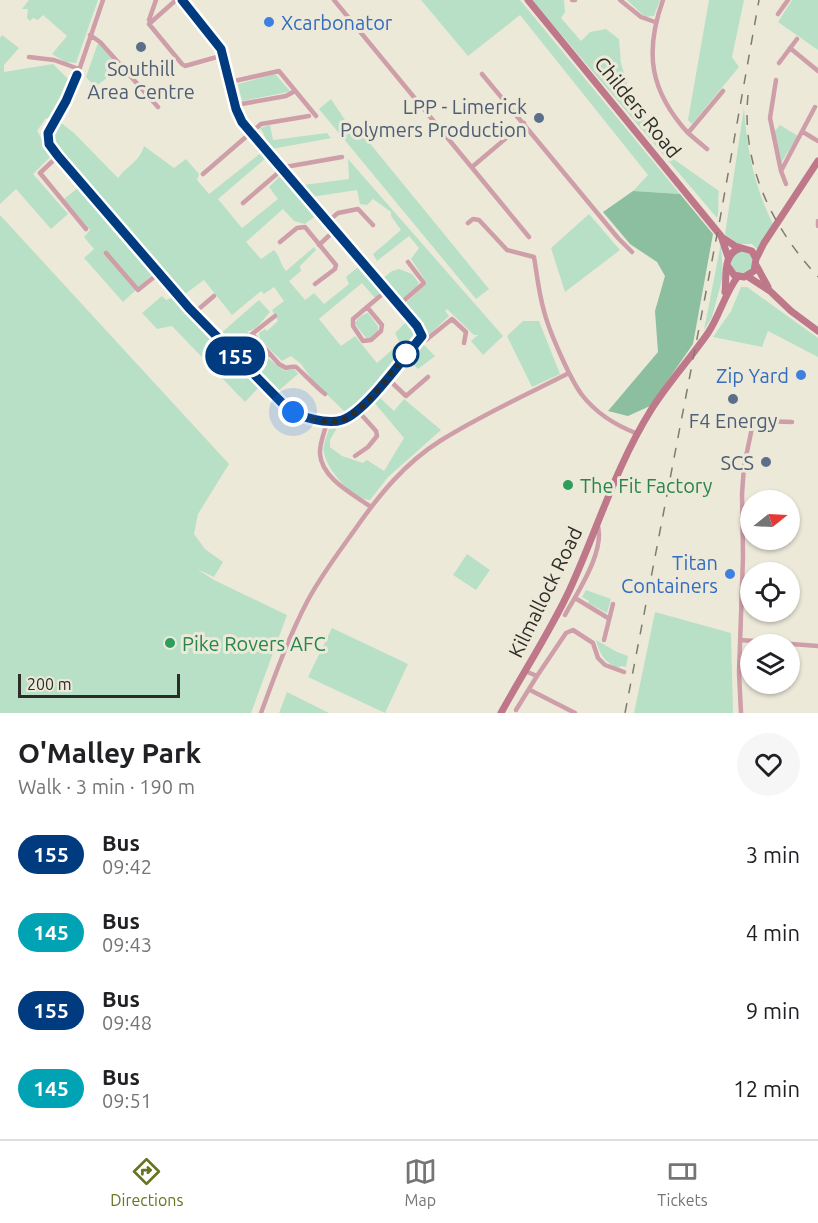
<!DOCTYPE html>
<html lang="en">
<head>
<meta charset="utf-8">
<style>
	:root { --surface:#fff; --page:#f6f6f6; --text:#202124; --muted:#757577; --line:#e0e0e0; --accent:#667521 }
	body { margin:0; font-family:Ubuntu,sans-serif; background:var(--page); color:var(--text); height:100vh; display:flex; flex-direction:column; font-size:22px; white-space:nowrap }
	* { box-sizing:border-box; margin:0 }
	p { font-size:20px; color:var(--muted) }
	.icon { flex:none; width:33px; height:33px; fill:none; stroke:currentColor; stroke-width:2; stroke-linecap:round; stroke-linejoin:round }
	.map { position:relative; height:713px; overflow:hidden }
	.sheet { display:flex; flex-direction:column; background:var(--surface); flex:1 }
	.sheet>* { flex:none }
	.badge { padding:0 12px; border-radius:20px; font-size:21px; line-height:39px }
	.needle { width:39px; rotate:72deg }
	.buttons { position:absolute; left:740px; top:490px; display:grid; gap:12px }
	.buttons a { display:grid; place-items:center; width:60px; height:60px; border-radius:50%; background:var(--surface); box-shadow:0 2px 4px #0004; font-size:30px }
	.scale { position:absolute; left:18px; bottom:15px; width:162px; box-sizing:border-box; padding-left:6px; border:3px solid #2d2c26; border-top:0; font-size:16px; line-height:21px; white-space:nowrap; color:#2d2c26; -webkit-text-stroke:4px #ede9d9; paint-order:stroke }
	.you { position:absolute; width:30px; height:30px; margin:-15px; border:4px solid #fff; border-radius:50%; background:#1a73e8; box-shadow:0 0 0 9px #1a73e833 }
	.map>.badge { position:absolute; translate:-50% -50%; box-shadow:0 0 0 3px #fff }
	.round { display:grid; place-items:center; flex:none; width:63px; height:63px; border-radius:32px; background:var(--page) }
	.head { display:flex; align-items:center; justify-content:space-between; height:102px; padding:0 18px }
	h1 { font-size:28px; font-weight:600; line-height:45px }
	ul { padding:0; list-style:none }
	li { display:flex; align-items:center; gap:18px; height:78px; padding:0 18px }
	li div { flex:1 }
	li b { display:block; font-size:22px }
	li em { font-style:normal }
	li .badge { min-width:66px; font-weight:700; text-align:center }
	.dock { display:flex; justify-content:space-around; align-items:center; height:84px; border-top:2px solid var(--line); background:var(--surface); font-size:16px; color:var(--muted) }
	.dock a { display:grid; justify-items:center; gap:3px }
	.dock .selected { color:var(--accent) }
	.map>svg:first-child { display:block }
	.green { fill:#b8e0c6 }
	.forest { fill:#8bbf9f }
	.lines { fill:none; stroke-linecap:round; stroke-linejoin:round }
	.street { stroke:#ce9ea9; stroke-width:4.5 }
	.secondary { stroke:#be788a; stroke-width:7 }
	.rail { stroke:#7e7b71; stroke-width:1.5; stroke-dasharray:10 10; stroke-linecap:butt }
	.line-casing { stroke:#fff; stroke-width:14 }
	.line { stroke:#003b80; stroke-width:9 }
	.walk { stroke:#2d2c26; stroke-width:6; stroke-dasharray:0 10.8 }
	.shop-dot { fill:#3f7fe0; stroke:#ede9d9; stroke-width:2 }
	.service-dot { fill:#5c6f8a; stroke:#ede9d9; stroke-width:2 }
	.stop-dot { fill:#fff; stroke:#003b80; stroke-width:3 }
	.leisure-dot { fill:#2e9e5b; stroke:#ede9d9; stroke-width:2 }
	.labels { text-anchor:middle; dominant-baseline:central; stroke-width:6; stroke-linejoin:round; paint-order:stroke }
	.shop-label { font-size:20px; fill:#366cbe; stroke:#ede9d9; text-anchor:end }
	.service-label { font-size:20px; fill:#4e5e75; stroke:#ede9d9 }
	.street-label { font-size:20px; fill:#2d2c26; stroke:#ede9d9 }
	.leisure-label { font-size:20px; fill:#27864d; stroke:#ede9d9; text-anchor:start }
</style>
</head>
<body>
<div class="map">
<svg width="818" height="713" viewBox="0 0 818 713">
	<rect width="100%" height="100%" fill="#ede9d9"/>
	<path class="green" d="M29,0H98L76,63L65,62L52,54L67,36L43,15L38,20L33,18L30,21L27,18L28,9H22Z
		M421,0H520L680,194L633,191L648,175L520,15L468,56Z
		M532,0H564L565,12L561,18L581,41L590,32L606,29L619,39L621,63L631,98L665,153L719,191C717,201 720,209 717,218Z
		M627,0H660L654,16L645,17Z
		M709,0H744L732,57L739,67L692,124L688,120Z
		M792,0H818V50L778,22Z
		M2,35L19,48L4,65V72L53,64L70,81L69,88L50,119L46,118L37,131L52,155L33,174L68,214L51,229L16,189L0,204V38Z
		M98,43L116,63V71L95,87L86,77Z
		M275,74L290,91L288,92L242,101L238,84Z
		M331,99L347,123L368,141L489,289L476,299L319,109Z
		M744,108C747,150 754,186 773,224L758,250L752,244H738L725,234Z
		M60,122L74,133L118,178C128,165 139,162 144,146L174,168L186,159L199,174L197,180L209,194L262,152L266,158L218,199L242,228L278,199L269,187L281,175L315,216L305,224L294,221L283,209L246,242L261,259L274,250C280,256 280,264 286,271L314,247L316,250L300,266L301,271L289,281L305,300L314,293L324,304L349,284L346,277L358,267L380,292L375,298L362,283L319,319L341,346L355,336L377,363L400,343L395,333L406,322L414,334L352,412L347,414L313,381L301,364L291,356L282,361L260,340L259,333L265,329L267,331L278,321L272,310L284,301L274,287L264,294L261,291L232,315L204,280L185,294L52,141L53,132Z
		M270,125L273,140L327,133L331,138L272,149C265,142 266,135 260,128Z
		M780,125L798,136L781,163L774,132Z
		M348,159L503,336L483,355L471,341L478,335H474L447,309L445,311L449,316L429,335L404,305L427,283L411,259L419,248L409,236L377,261L373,254L401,230L391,216V212L373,199L367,205L360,204L357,190L311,197L303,185L349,179Z
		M79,187L155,272L123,302L84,258L94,249L84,237L90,230L64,199Z
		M589,214L620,250L565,292L551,248Z
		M0,215L229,464L198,514L194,534L205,549L223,562L214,577L197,569L214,580L287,615L251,713H0Z
		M721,243L723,276L712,317L704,330Z
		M731 262a11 11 0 1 1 22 0a11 11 0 1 1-22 0Z
		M399,269L412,274L419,283L415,289L399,302L381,280L392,271Z
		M741,287H747L818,338V357L768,331L762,347L713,337L731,311Z
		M162,296L166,300L174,297L261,385L245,402L172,326L157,329L142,313Z
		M259,300L270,312C263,319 258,330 247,331L263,351L264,355L252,366L220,334Z
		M368,313L378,326V331L370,338H366L355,324C356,319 363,314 368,313Z
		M523,321H539L560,374L532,387L507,336Z
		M423,344L435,356L418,369L409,360Z
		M268,358L285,371L294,369L298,374L277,392L257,371Z
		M378,396L394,411L404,399L441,430L388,477L370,500C352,499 327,470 324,453C322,446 327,436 329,429L337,428L330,440V447L342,456L363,463L367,460L384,471L404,438L373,401Z
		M467,554L490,570L476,590L453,575Z
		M586,590L611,599L607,613L588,603L589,601L582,597Z
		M655,612L731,633L733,713H634Z
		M332,628L408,664L385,713L308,677Z
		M596,640L617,652L628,656L626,667L622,666L617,668C604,661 600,655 596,640Z
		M287,692L329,713H279Z"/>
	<path class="forest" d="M633,191L680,194L713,234L693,344L650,406L628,416L608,411L658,352L655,311L665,276L657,262L630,244L603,212Z"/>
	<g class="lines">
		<path class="street" d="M103,0L74,85L48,133L49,144L189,308L265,387L293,412L327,422L341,420L358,411L422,336L417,326L242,122L236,109L221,49L182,0
			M176,0L149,24L182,64L185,66L224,55
			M334,0L529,237
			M572,0H575
			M620,0L641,17L655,22
			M663,0C644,53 650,91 688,133L723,91
			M778,14L788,0
			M149,20L156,0
			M90,35L100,42L158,107
			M790,48L818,71
			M29,57L54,60L79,69
			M779,63L797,39
			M482,74L618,238L632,252
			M776,80L770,118L781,171
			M230,82L279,71L316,116
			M236,105L286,96L295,91
			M803,132L818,141
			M688,133L707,149
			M58,156L40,173L86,229
			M472,167L524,123
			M203,174L261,124L309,116
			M786,184L781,171L815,107
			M243,203L285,167L342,157
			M818,221V226
			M327,222L338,213L358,209L373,225
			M468,223L473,219L479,220L507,250L534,257C537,275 539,294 544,311C549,331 570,379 582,395C596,413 617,426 638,434
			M280,242L297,228L305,227L336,265L335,269L315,284
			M319,245L334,231
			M106,253L138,290L159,273
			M399,305L424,283L408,262
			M367,307L382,325L381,331L371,340L363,341L353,326V319L386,291
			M194,313L214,296
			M275,316L252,334L279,364L286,368C290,367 292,366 296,367C299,369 318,389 325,394
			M422,336L426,340L452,319L466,332L464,343
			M250,371L269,353
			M387,378L406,396L428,377
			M327,422C325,431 319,444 320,454C322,479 353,494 371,507
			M355,456L368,447L377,436L376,431L358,411
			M575,598L608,618
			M565,615C577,593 607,549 597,523
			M604,640L613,604
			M740,640L818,646
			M525,671L537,676L566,633L573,630L593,643L598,658L605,665L624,672
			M530,690L575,713
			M516,710L537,676
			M261,713C275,675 289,636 308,600C322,574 339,552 356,528C379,495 405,463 440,441C481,415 526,395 569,373
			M741,713L739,673L743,557L742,494L744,466L752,428L755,423L762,421L792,422"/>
		<path class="secondary" d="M528,0L721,236L728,257
			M723,238L735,246L752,251L756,259L754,271L744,277L734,275L727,265
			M756,259L764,243L818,161
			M756,265L768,287
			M747,276L770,291L791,311L818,331
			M725,292C727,276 722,253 741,248
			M501,713C524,671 550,632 570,589C597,530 616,466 651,410C668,383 690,359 708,333C720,315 724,295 738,276"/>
		<path class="rail" d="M748,95C741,165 772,227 818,277
			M625,713L720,219L759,0"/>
	</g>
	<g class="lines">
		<defs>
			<path id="line" d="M77,75L66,101L48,133L49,144L58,156L189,308L288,409C300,417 327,425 342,420C365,413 405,356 422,336L417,326L242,122L236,109L221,49L182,0"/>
		</defs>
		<use href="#line" class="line-casing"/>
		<use href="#line" class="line"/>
		<path class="walk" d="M293,412C306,418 329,425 343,420C365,411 394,369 410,350L406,354"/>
	</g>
	<g class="shop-dot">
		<circle cx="269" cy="22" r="6"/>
		<circle cx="801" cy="375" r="6"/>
		<circle cx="730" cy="574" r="6"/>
	</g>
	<g class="service-dot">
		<circle cx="141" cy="47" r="6"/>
		<circle cx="539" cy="118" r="6"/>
		<circle cx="733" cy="399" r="6"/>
		<circle cx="766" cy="462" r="6"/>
	</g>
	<circle class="stop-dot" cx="406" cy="354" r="12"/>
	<g class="leisure-dot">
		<circle cx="568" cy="485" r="6"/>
		<circle cx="170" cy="643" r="6"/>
	</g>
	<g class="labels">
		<g class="shop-label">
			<text x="281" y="22" text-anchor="start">Xcarbonator</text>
			<text x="789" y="375">Zip Yard</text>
			<text x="718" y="562">Titan<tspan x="718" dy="23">Containers</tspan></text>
		</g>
		<g class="service-label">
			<text x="141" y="68">Southill<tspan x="141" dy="23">Area Centre</tspan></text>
			<text x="527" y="106" text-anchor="end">LPP - Limerick<tspan x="527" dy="23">Polymers Production</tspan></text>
			<text x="733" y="420">F4 Energy</text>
			<text x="754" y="462" text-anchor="end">SCS</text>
		</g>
		<g class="street-label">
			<text transform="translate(638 107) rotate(51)">Childers Road</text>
			<text transform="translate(545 592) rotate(-64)">Kilmallock Road</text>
		</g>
		<g class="leisure-label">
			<text x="580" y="485">The Fit Factory</text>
			<text x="182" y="643">Pike Rovers AFC</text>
		</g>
	</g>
</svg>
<div class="buttons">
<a><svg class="needle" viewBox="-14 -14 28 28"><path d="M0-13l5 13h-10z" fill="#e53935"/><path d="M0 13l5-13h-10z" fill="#757577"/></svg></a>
<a><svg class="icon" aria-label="locate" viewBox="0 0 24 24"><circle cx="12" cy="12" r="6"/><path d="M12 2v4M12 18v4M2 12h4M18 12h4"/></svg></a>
<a><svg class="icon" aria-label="layers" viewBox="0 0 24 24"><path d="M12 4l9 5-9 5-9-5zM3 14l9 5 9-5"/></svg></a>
</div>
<div class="scale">200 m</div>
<div class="you" style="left:293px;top:412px"></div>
<b class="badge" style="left:235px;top:356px;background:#003b80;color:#fff">155</b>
</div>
<section class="sheet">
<div class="head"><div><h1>O'Malley Park</h1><p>Walk · 3 min · 190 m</p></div><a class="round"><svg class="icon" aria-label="heart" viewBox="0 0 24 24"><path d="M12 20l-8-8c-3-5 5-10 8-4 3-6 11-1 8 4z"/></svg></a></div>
<ul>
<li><span class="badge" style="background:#003b80;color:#fff">155</span><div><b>Bus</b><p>09:42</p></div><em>3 min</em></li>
<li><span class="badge" style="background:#00a3b4;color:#fff">145</span><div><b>Bus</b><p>09:43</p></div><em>4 min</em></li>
<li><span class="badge" style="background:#003b80;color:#fff">155</span><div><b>Bus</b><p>09:48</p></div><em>9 min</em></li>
<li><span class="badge" style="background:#00a3b4;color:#fff">145</span><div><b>Bus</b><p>09:51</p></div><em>12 min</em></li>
</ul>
</section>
<nav class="dock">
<a class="selected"><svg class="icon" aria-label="directions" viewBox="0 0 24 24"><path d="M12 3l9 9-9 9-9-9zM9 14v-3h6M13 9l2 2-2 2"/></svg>Directions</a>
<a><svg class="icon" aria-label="map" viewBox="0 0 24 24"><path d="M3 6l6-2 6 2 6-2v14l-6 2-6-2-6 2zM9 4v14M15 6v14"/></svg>Map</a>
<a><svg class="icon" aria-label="tickets" viewBox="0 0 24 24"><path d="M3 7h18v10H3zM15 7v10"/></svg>Tickets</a>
</nav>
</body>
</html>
